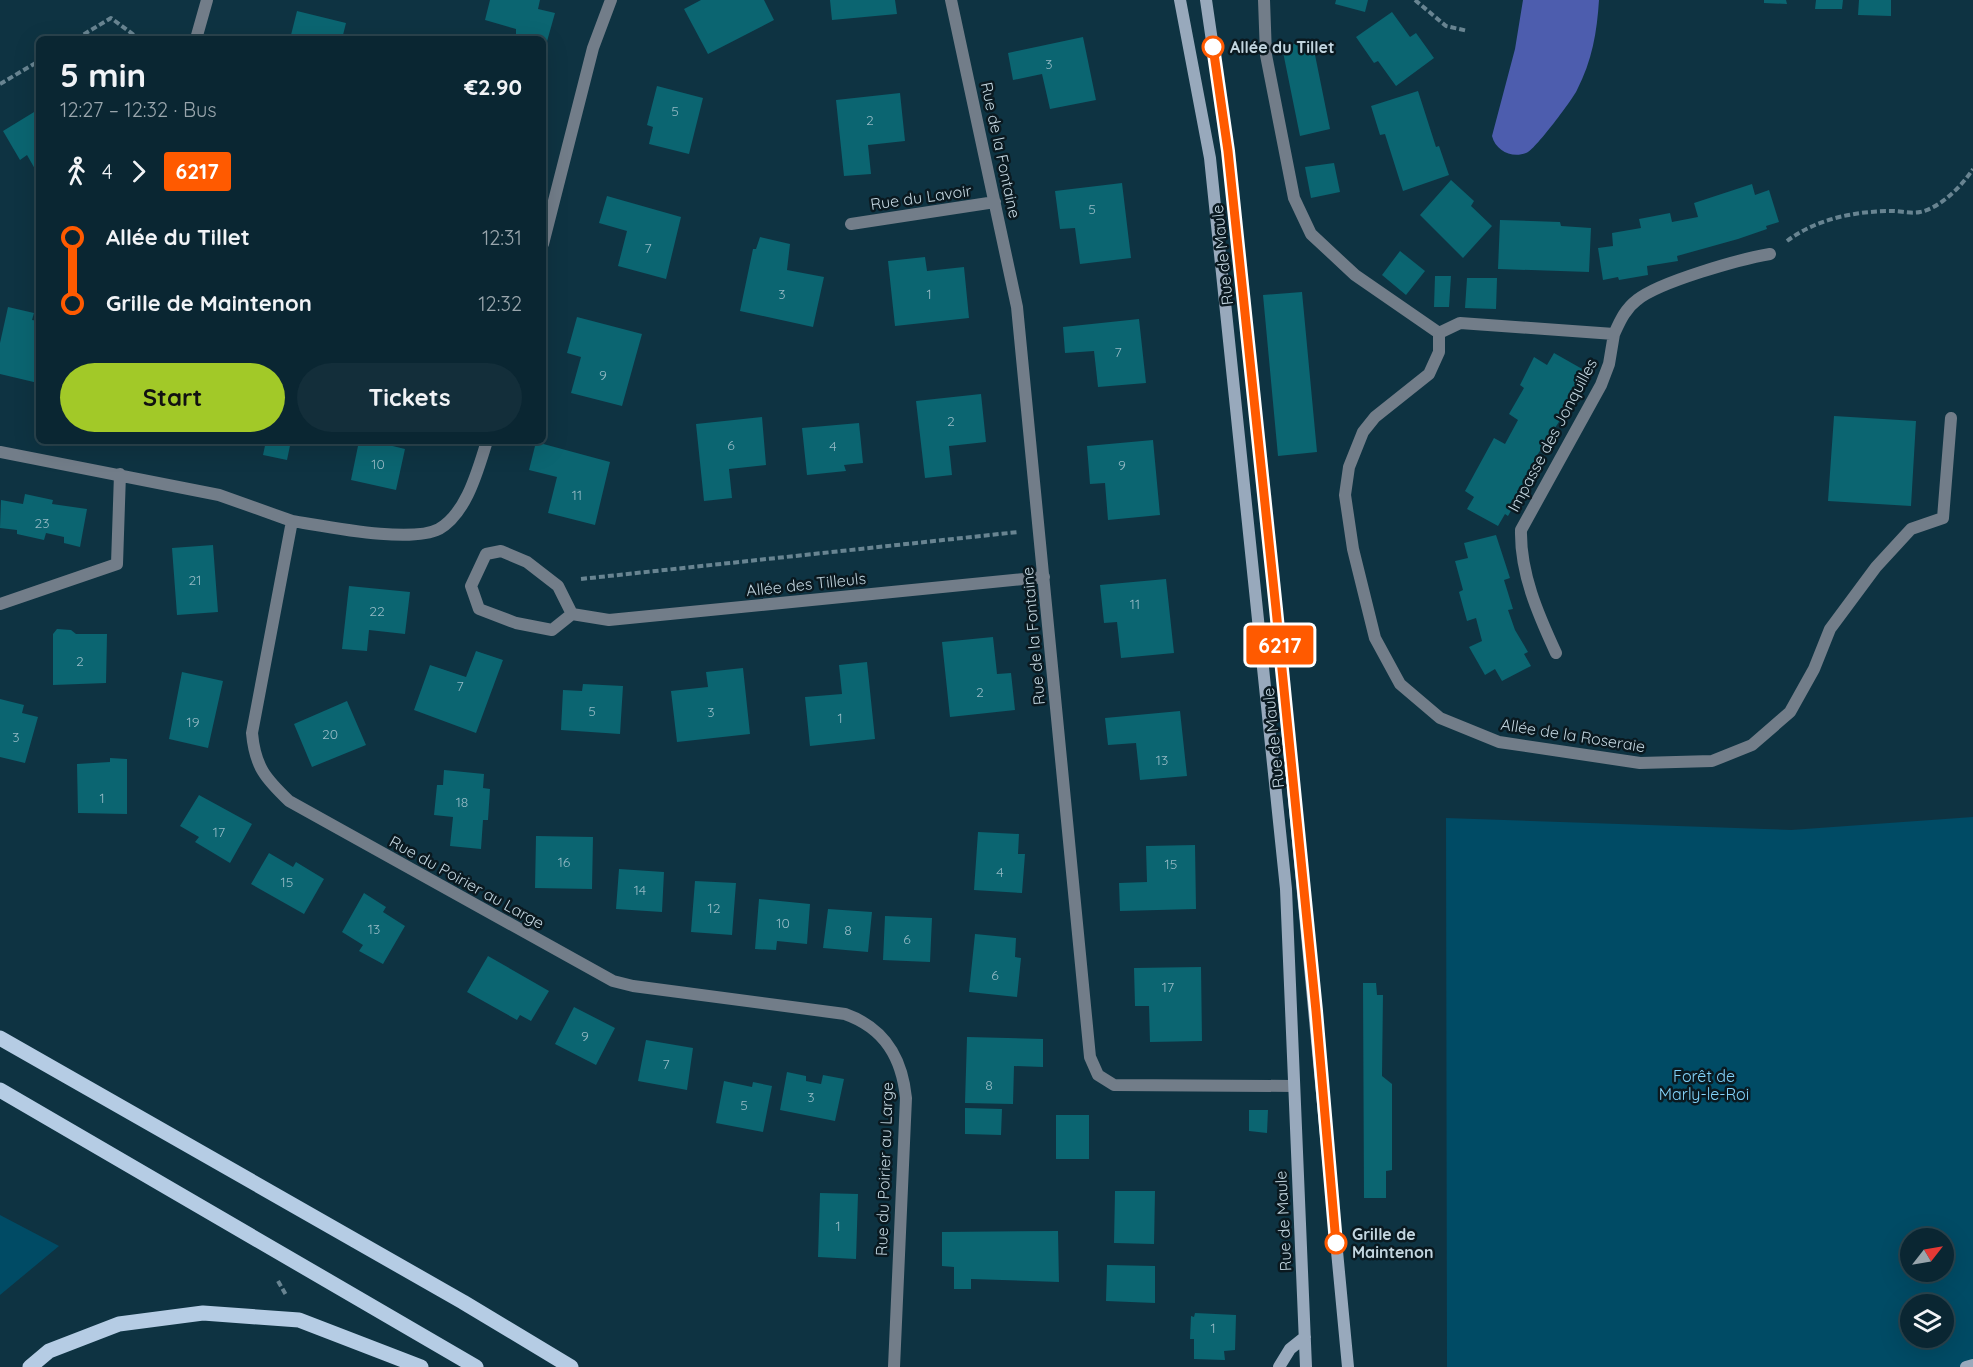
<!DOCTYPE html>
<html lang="en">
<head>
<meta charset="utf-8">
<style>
	:root { --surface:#0a2632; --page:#132e3a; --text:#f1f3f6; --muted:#99a5ac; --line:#2a434d; --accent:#a2c928 }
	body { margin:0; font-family:Quicksand,sans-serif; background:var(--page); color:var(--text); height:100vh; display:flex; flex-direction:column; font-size:22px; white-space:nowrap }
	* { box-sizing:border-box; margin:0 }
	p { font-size:20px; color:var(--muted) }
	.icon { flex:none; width:33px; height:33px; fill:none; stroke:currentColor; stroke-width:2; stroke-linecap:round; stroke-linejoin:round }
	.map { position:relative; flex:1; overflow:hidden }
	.sheet { position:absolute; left:36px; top:36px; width:510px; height:408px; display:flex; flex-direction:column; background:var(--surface); border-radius:9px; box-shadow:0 6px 24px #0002,0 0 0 2px var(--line) }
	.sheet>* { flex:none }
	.badge { padding:0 12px; border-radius:4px; font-size:21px; line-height:39px }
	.needle { width:39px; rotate:59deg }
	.buttons { position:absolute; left:1900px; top:1228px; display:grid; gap:12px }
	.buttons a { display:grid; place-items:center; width:54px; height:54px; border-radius:50%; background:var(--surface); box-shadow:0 6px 24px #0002,0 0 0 2px var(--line); font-size:30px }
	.map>.badge { position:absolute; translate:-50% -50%; box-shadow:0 0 0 3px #fff }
	.legs { display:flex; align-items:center; gap:9px; height:66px; padding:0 24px; font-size:20px }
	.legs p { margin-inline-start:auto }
	.head { display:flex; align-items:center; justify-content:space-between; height:102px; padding:0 24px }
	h1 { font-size:33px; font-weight:700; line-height:45px }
	.primary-button { display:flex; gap:12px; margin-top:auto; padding:12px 24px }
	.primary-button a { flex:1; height:69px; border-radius:36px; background:var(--accent); color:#111; font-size:24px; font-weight:700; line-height:69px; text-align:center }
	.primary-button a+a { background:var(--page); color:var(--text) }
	ul { padding:0 24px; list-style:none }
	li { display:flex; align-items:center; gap:21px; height:66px; font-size:22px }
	li i { display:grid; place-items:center; width:9px; height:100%; margin:0 8px; background:currentColor }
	li i::after { content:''; width:15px; height:15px; margin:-8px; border:4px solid; border-radius:50%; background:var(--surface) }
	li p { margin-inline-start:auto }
	li:first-child i { background:linear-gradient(#0000 50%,currentColor 0) }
	li:last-child i { background:linear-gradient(currentColor 50%,#0000 0) }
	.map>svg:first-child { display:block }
	.green { fill:#004b65; fill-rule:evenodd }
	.water { fill:#4d5dae }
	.building { fill:#0b6571 }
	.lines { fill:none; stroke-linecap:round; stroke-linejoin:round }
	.path { stroke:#688491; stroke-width:4; stroke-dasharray:6 3; stroke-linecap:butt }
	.street { stroke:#727d89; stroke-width:12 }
	.secondary { stroke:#98a9bc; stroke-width:12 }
	.primary { stroke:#b5cce4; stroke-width:15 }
	.line-1-casing { stroke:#fff; stroke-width:14 }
	.line-1 { stroke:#ff5a00; stroke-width:9 }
	.stop-1-dot { fill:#fff; stroke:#ff5a00; stroke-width:3 }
	.labels { text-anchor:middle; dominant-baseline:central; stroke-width:5; stroke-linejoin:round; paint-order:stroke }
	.number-label { font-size:14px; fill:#94b9c4 }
	.stop-label { font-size:16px; font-weight:bold; fill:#c2d5df; stroke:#0a1920; text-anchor:start }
	.street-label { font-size:16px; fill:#c2d5df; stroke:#0a1920 }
	.park-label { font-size:16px; fill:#84d4fb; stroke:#0a1920 }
</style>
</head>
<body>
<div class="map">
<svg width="1973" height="1367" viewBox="0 0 1973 1367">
	<rect width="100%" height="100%" fill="#0e3342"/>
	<path class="green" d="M1973,817V1367H1447L1446,818L1791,830ZM1911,1239H1944V1272H1911ZM1911,1305H1944V1338H1911Z
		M0,1215L59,1246L0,1295Z"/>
	<path class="water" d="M1523,0H1599C1597,32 1592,61 1577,90C1573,99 1536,148 1528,152C1514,159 1496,152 1492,136L1515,49Z"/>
	<path class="building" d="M490,0H540L538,9L555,13L546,45H543V39L516,38V29L485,20Z
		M701,0H764L774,20L708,54L684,9Z
		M830,0H895L897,14L832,20Z
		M1336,0H1368L1365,12L1335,4Z
		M1764,0H1786L1787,4L1764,3Z
		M1816,0H1843L1842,9H1815Z
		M1859,0H1891V16L1858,15Z
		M297,11L346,23L342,39H290Z
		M1392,12L1410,37L1416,33L1434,58L1396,86L1378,61L1374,63L1356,37Z
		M1083,37L1096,100L1050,109L1042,74L1013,80L1008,53Z
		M1312,40L1330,129L1300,136L1282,47Z
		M657,86L703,98L689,154L649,144L653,127L647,125Z
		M1418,91L1436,147L1439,146L1449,175L1403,191L1385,134L1380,135L1371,106Z
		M900,93L905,141L868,145L871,174L844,176L836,100Z
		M39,109V176L27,155L20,160L3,131Z
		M1334,163L1340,192L1311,198L1305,167Z
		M1451,180L1474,201L1471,206L1492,226L1463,258L1420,215Z
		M1122,183L1131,258L1080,264L1075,228L1060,229L1055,191Z
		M1752,184L1755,195L1769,190L1779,222L1766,226L1767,229L1738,239L1677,256L1678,261L1647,266L1648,275L1619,280L1618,277L1603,280L1598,248L1613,246L1612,233L1641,228L1639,219L1670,213L1672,222L1698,217L1694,203Z
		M607,196L681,217L666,279L618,266L627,231L599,223Z
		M1500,220L1560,222L1561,226L1591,228L1589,272L1498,269Z
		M760,237L790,244L787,270L824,277L813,327L740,311L753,249H756Z
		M1400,251L1425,271L1406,295L1382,275Z
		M925,257L927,271L964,267L969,318L895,326L888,261Z
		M1435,276H1451L1449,307H1434Z
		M1467,278H1497L1496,309L1465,308Z
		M1302,292L1317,452L1278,456L1263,295Z
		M8,307L34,313L32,320L39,321L38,383L0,374V343Z
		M577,317L642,334L622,406L571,393L581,357L567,353Z
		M1139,319L1146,383L1098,387L1094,351L1065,353L1063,327Z
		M1554,353L1584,370L1563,409L1566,411L1534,460L1538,462L1508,516L1505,514L1498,526L1467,509L1474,497L1465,491L1494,438L1505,444L1518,420L1509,414L1524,388L1520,385L1534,357L1547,365Z
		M981,394L986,442L949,446L952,475L925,478L916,401Z
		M1834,416L1916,421L1911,506L1828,501Z
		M762,417L766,465L729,469L732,498L704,501L696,424Z
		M859,423L863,463L844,465L846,471L807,475L802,428Z
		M1153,440L1160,515L1108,520L1105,483L1090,484L1087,446Z
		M266,441H291L287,460L263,455Z
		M359,441H372L405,449L396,490L351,480Z
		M536,442L610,462L595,525L548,513L557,477L529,470Z
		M25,494L53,500L52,504L87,509L80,547L64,543V537L46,533L44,540L17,534V530L0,528L1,500L23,504Z
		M1496,535L1510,578L1504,580L1513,609L1508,610L1515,630L1528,652L1524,654L1531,666L1502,681L1495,669L1485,675L1469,647L1482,641L1476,618L1467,621L1459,592L1463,590L1455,561L1468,558L1464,543Z
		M213,545L218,612L177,615L172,548Z
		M1166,579L1174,653L1121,658L1117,622L1104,623L1100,585Z
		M349,586L410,592L405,634L369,630L367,651L342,649Z
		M57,629L71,630L76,634H107L106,683L53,685V634Z
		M993,637L997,674L1011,673L1015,710L950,717L942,642Z
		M476,651L503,660L476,733L414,710L430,665L466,677Z
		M867,662L875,739L810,746L805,697L842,694L839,665Z
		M743,668L750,734L677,742L671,691L708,687L706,672Z
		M182,672L223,681L208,748L169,739Z
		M583,684L623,686L620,734L561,730L563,690L582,691Z
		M0,699L24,705L22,713L38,717L25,763L0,757Z
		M347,701L366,745L312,767L294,724Z
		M1180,711L1187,776L1140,780L1136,743L1108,745L1105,718Z
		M110,758L127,759V814L78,813L77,764L110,762Z
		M444,770L484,774L483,788L490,789L488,820H483L481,849L450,846L453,817L434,815L437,785H443Z
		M199,795L252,824L230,863L195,842L199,837L180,826Z
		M978,832L1019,834L1018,854H1025L1022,893L974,890Z
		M536,836L593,837L592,889L535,888Z
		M1195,845L1196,909L1120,911L1119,883L1147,882L1146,846Z
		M269,853L293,867L296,862L324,879L304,914L251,884Z
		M619,869L664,872L662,912L616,909Z
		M695,881L736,883L732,935L691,932Z
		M364,893L386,907L383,912L405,926L383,964L359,951L363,945L342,932Z
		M759,899L810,904L807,944L777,941L776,950L755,949Z
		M828,909L872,912L868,952L823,948Z
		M885,916L932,918L930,962L883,960Z
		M975,934L1016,938L1015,957L1021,958L1017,997L969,992Z
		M488,956L549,991L531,1021L520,1015L517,1020L467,992Z
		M1201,967L1202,1041L1150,1042L1149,1006H1135L1134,968Z
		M1363,983H1376L1377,995H1383L1382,1076L1392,1084V1170L1386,1171V1198H1364Z
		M574,1007L615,1028L596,1065L555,1044Z
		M967,1037L1043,1039V1067L1014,1066L1013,1104L965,1103Z
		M646,1040L693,1048L687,1090L638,1081Z
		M787,1072L806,1076V1081L821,1084L823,1075L844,1079L835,1121L780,1110Z
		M724,1081L752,1087L753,1082L772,1086L763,1132L716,1123Z
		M965,1108L1002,1109L1001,1135L965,1134Z
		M1249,1110H1268L1267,1133L1249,1131Z
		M1056,1115H1089V1159H1056Z
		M1115,1191H1155L1154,1244L1114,1243Z
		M820,1193L858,1194L856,1259L818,1257Z
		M1058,1231L1059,1282L971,1279V1289H954V1267L942,1266V1232Z
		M1107,1265L1155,1266V1303L1106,1301Z
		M1195,1313L1236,1315L1235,1350L1224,1351L1225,1360L1194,1359V1339H1190L1191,1316L1194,1317Z"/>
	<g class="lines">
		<path class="path" d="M1415,0L1446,26L1468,31
			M76,39L111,18L138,38
			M0,84L39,61
			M1787,241C1816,219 1855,211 1892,211C1901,211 1911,214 1920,212C1940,208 1962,186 1973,169
			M581,579L1018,532
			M278,1281L286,1295"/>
		<path class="street" d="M951,0L1017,307L1090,1057L1098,1075L1114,1085L1294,1086
			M1264,0L1266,55L1294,198L1311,234L1355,275L1439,333V352L1429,374L1375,417L1363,432L1349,467L1345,495L1353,549L1375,638L1400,684L1440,718L1499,742L1640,763L1712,761L1752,745L1790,712L1814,669L1830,629L1876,567L1911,529L1943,518L1951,418
			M196,39L207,0
			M851,224L995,202
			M543,244L593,48L611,0
			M1439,333L1460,323L1614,334C1620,321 1625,309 1637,300C1659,282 1740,259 1770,254
			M0,452L219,495L292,521L252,733C255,767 266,779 289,801L613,981L633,986L845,1014C885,1028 902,1058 906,1098L894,1367
			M292,521C325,526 410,544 439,529C467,513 478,469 487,441
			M0,604L117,564L120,474
			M572,614L552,630L516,623L479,609L471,586L486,554L501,551L527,562L558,586L572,614L609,620L1044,577
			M1556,653C1538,614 1520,573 1521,530L1601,385L1609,364L1614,334"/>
		<path class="secondary" d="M1180,0L1210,158L1286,889L1306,1367
			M1206,0L1228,151L1276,609L1348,1367
			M1279,1367L1290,1349L1305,1337
			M1966,1367L1973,1365"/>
		<path class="primary" d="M0,1038L463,1302L571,1367
			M0,1090L476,1367
			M30,1367L49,1351L119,1324L203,1313L299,1320L421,1367"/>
	</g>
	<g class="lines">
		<defs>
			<path id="line-1" d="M1213,47L1228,151L1276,609L1316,1011L1336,1243"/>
		</defs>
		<use href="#line-1" class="line-1-casing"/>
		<use href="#line-1" class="line-1"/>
	</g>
	<g class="stop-1-dot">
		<circle cx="1213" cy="47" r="10"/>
		<circle cx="1336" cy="1243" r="10"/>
	</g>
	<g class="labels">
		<g class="number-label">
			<text x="1049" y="64">3</text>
			<text x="675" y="111">5</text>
			<text x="870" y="120">2</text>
			<text x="1092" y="209">5</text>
			<text x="648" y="248">7</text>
			<text x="782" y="294">3</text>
			<text x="929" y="294">1</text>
			<text x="1118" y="352">7</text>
			<text x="603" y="375">9</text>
			<text x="951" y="421">2</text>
			<text x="731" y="445">6</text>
			<text x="833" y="446">4</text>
			<text x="378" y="464">10</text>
			<text x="1122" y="465">9</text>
			<text x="577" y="495">11</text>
			<text x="42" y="523">23</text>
			<text x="195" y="580">21</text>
			<text x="1135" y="604">11</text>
			<text x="377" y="611">22</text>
			<text x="80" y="661">2</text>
			<text x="460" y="686">7</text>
			<text x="980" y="692">2</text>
			<text x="592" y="711">5</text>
			<text x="711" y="712">3</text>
			<text x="840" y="718">1</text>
			<text x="193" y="722">19</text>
			<text x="330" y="734">20</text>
			<text x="16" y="737">3</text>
			<text x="1162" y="760">13</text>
			<text x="102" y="798">1</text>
			<text x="462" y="802">18</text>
			<text x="219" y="832">17</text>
			<text x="564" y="862">16</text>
			<text x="1171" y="864">15</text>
			<text x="1000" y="872">4</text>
			<text x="287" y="882">15</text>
			<text x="640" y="890">14</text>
			<text x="714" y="908">12</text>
			<text x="783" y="923">10</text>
			<text x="374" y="929">13</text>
			<text x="848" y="930">8</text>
			<text x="907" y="939">6</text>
			<text x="995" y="975">6</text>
			<text x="1168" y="987">17</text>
			<text x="585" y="1036">9</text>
			<text x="666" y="1064">7</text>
			<text x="989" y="1085">8</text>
			<text x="811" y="1097">3</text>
			<text x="744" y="1105">5</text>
			<text x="838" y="1226">1</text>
			<text x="1213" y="1328">1</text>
		</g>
		<g class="stop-label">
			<text x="1230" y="47">Allée du Tillet</text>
			<text x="1352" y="1234">Grille de<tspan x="1352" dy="18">Maintenon</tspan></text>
		</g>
		<g class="street-label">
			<text transform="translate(1001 150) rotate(78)">Rue de la Fontaine</text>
			<text transform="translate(921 197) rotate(-8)">Rue du Lavoir</text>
			<text transform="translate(1222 255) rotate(-96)">Rue de Maule</text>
			<text transform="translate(1552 435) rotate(-62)">Impasse des Jonquilles</text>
			<text transform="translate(806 584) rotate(-6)">Allée des Tilleuls</text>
			<text transform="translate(1033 636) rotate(-95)">Rue de la Fontaine</text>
			<text transform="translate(1573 735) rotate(9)">Allée de la Roseraie</text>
			<text transform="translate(1273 738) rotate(-96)">Rue de Maule</text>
			<text transform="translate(467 882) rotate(29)">Rue du Poirier au Large</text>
			<text transform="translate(884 1169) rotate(-88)">Rue du Poirier au Large</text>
			<text transform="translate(1283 1221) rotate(-93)">Rue de Maule</text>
		</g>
		<g class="park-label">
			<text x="1704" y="1076">Forêt de<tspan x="1704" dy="18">Marly-le-Roi</tspan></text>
		</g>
	</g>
</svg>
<div class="buttons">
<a><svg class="needle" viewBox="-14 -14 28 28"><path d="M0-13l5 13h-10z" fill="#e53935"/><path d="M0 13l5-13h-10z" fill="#99a5ac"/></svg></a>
<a><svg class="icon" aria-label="layers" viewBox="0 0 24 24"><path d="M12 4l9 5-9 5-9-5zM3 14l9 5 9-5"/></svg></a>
</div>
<b class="badge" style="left:1280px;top:645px;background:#ff5a00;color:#fff">6217</b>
<section class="sheet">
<div class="head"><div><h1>5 min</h1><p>12:27 – 12:32 · Bus</p></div><b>€2.90</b></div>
<div class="legs"><svg class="icon" aria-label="walk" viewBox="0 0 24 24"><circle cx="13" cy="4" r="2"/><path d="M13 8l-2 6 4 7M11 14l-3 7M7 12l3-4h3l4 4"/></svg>4<svg class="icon" aria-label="forward" viewBox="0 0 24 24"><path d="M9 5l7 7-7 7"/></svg><b class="badge" style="background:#ff5a00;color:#fff">6217</b></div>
<ul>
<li><i style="color:#ff5a00"></i><b>Allée du Tillet</b><p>12:31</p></li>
<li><i style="color:#ff5a00"></i><b>Grille de Maintenon</b><p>12:32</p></li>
</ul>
<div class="primary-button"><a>Start</a><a>Tickets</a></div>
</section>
</div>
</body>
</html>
